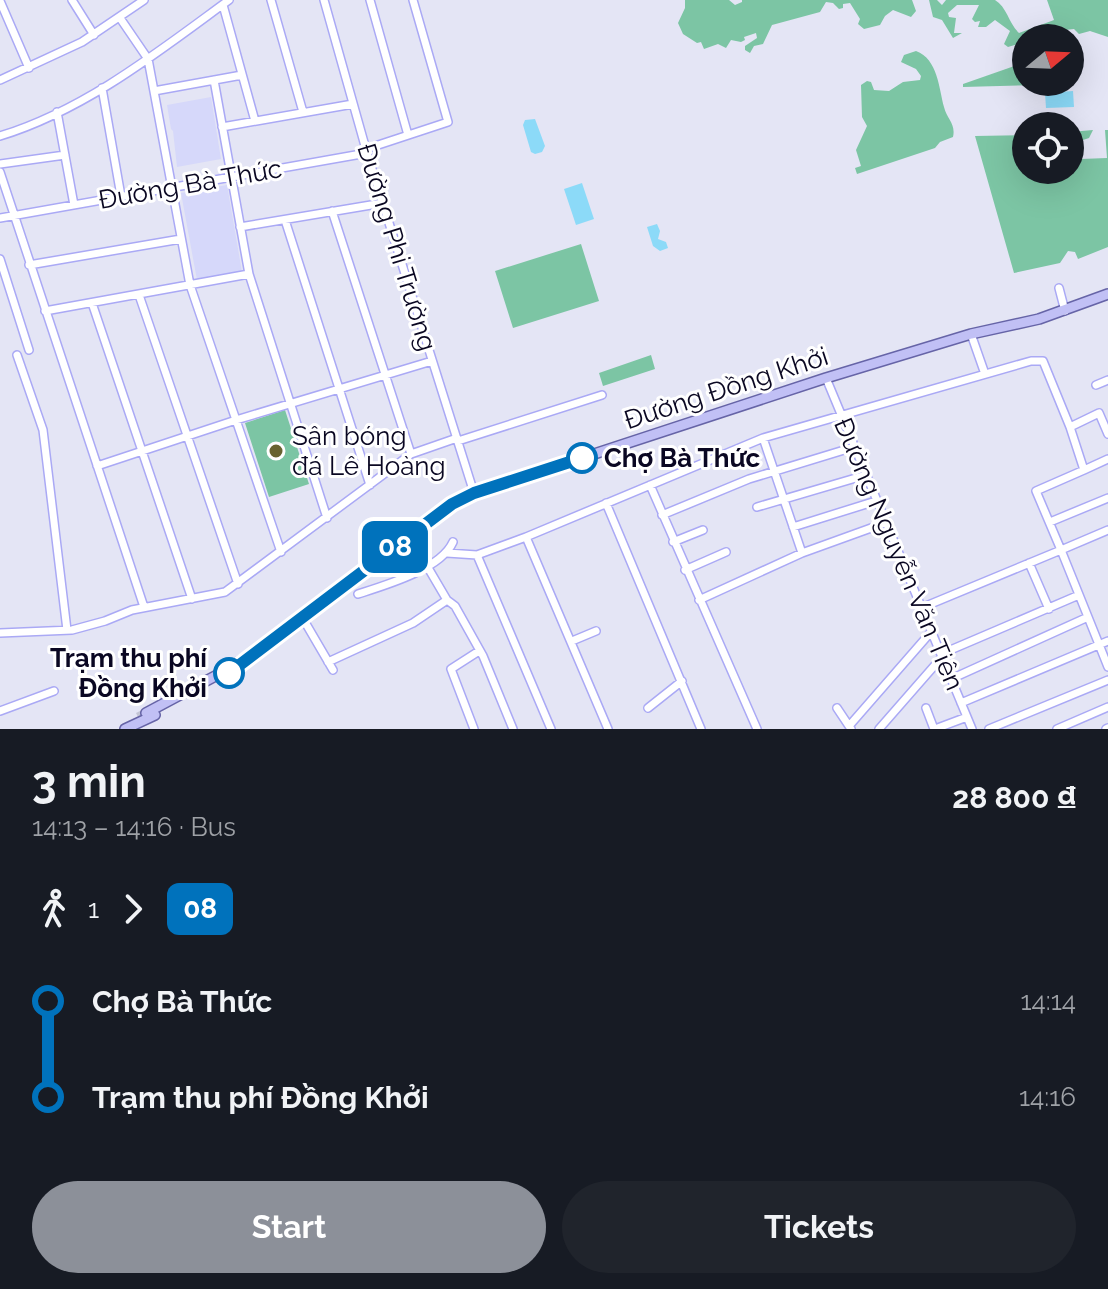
<!DOCTYPE html>
<html lang="en">
<head>
<meta charset="utf-8">
<style>
	:root { --surface:#171b24; --page:#20242c; --text:#f1f3f6; --muted:#9ea1a6; --accent:#8c9099 }
	body { margin:0; font-family:Raleway,sans-serif; background:var(--page); color:var(--text); height:100vh; display:flex; flex-direction:column; font-size:30px; white-space:nowrap }
	* { box-sizing:border-box; margin:0 }
	p { font-size:26px; color:var(--muted) }
	.icon { flex:none; width:44px; height:44px; fill:none; stroke:currentColor; stroke-width:2; stroke-linecap:round; stroke-linejoin:round }
	.map { position:relative; height:729px; overflow:hidden }
	.drawer { display:flex; flex-direction:column; background:var(--surface); flex:1 }
	.drawer>* { flex:none }
	.badge { padding:0 16px; border-radius:12px; font-size:28px; line-height:52px }
	.needle { width:52px; rotate:71deg }
	.buttons { position:absolute; left:1012px; top:24px; display:grid; gap:16px }
	.buttons a { display:grid; place-items:center; width:72px; height:72px; border-radius:50%; background:var(--surface); box-shadow:0 8px 32px #0002; font-size:40px }
	.map>.badge { position:absolute; translate:-50% -50%; box-shadow:0 0 0 4px #fff }
	.legs { display:flex; align-items:center; gap:12px; height:88px; padding:0 32px; font-size:26px }
	.legs p { margin-inline-start:auto }
	.headline { display:flex; align-items:center; justify-content:space-between; height:136px; padding:0 32px }
	h1 { font-size:44px; font-weight:700; line-height:60px }
	.button { display:flex; gap:16px; margin-top:auto; padding:16px 32px }
	.button a { flex:1; height:92px; border-radius:48px; background:var(--accent); color:#fff; font-size:32px; font-weight:700; line-height:92px; text-align:center }
	.button a+a { background:var(--page); color:var(--text) }
	ul { padding:0 32px; list-style:none }
	li { display:flex; align-items:center; gap:28px; height:96px; font-size:30px }
	li i { display:grid; place-items:center; width:12px; height:100%; margin:0 10px; background:currentColor }
	li i::after { content:''; width:20px; height:20px; margin:-10px; border:6px solid; border-radius:50%; background:var(--surface) }
	li p { margin-inline-start:auto }
	li:first-child i { background:linear-gradient(#0000 50%,currentColor 0) }
	li:last-child i { background:linear-gradient(currentColor 50%,#0000 0) }
	.map>svg:first-child { display:block }
	.built { fill:#d6d8fa }
	.green { fill:#7cc5a4 }
	.water { fill:#8cdaf8 }
	.lines { fill:none; stroke-linecap:round; stroke-linejoin:round }
	.major-tunnel { stroke:#c3c4d5; stroke-width:9; stroke-dasharray:9 4.5; stroke-linecap:butt }
	.minor-casing { stroke:#aaa9f5; stroke-width:10 }
	.major-casing { stroke:#6664a7; stroke-width:12 }
	.minor { stroke:#fff; stroke-width:7 }
	.major { stroke:#c1c0f5; stroke-width:9 }
	.line-1-casing { stroke:#fff; stroke-width:18 }
	.line-1 { stroke:#0072bc; stroke-width:12 }
	.poi-dot { fill:#686330; stroke:#fff; stroke-width:3 }
	.stop-1-dot { fill:#fff; stroke:#0072bc; stroke-width:4 }
	.labels { text-anchor:middle; dominant-baseline:central; stroke-width:6; stroke-linejoin:round; paint-order:stroke }
	.street-label { font-size:26px; fill:#0a0722; stroke:#fff }
	.poi-label { font-size:26px; fill:#0a0722; stroke:#fff; text-anchor:start }
	.stop-label { font-size:26px; font-weight:bold; fill:#0a0722; stroke:#fff; text-anchor:start }
</style>
</head>
<body>
<div class="map">
<svg width="1108" height="729" viewBox="0 0 1108 729">
	<rect width="100%" height="100%" fill="#e4e5f5"/>
	<path class="built" d="M211,97L221,159L177,167L173,131L171,129L167,105Z
		M227,185L242,272L197,280L181,193Z"/>
	<path class="green" d="M685,0H729L735,5L742,2V0H912L916,11L911,17L893,10L885,16L880,25L864,29L858,24L860,19L850,3L843,4V8L839,9L833,3L826,2L820,12L772,25L763,44L754,46L750,53L745,50V46L757,38L756,33L744,37L745,40L741,42L731,40L726,48L718,44L704,49L701,42L697,43L683,34L678,23L685,8Z
		M929,0H937L942,5L946,0H995C1007,7 1009,24 1019,33L1054,20L1047,0H1108V37L1090,31L1079,34L1074,29L1047,32V38H1026V53L1024,54L1018,44L1008,47L1004,44L1010,31L995,20L986,27H978L980,21L975,22L972,19L979,5H957L948,13L949,17L956,18L954,33H962L953,38L942,20L933,17Z
		M916,51C938,59 939,89 944,107C947,119 956,124 953,137L940,142L935,148L857,174L855,168L861,166L856,150L867,126L862,117L861,85L867,81L871,82L874,90L889,91L903,82L920,80L921,76L916,69L901,62L904,55Z
		M1023,63L1026,65V82H1040L1039,85L963,87V84Z
		M1093,130L1089,138L1080,141L1081,159L1107,158L1105,130H1108V247L1078,259L1075,252L1068,251L1060,263L1014,273L975,136L1026,135V170H1070V132Z
		M581,244L599,301L513,328L495,271Z
		M651,355L655,369L603,386L599,373Z
		M285,410L309,484L269,497L245,423Z"/>
	<path class="water" d="M1073,91L1074,107L1046,108L1045,93Z
		M535,119L545,146L542,152L535,154L531,152L523,125L525,120Z
		M582,183L594,219L576,225L564,189Z
		M657,224L660,231L658,239L666,242L668,248L660,251L653,246L647,227Z"/>
	<g class="lines">
		<path class="major-tunnel" d="M138,717L146,713"/>
		<defs>
			<path id="minor" d="M72,0L94,35
				M271,0L303,112
				M324,0L367,153L474,493
				M370,0L408,135
				M0,1L29,68
				M223,5L255,121
				M120,18L148,59L190,285L281,552
				M0,80L82,42L144,0
				M214,80L249,274L327,518
				M102,88L121,196
				M154,91L242,75
				M57,112L74,205
				M222,127L353,104
				M0,136C85,110 158,52 229,0
				M366,149L448,122L413,0
				M0,164L65,155
				M0,172L144,607
				M332,211L411,454
				M0,218L367,153
				M285,220L370,485
				M240,227L383,203
				M0,259L29,350
				M29,265L181,239
				M1059,288L1065,311
				M139,295L238,584
				M92,303L192,599
				M45,311L249,274
				M971,334L985,374
				M17,355L43,430L67,630
				M826,378L972,729
				M1096,385L1108,380
				M1108,434L1099,413L1070,427L1084,470L1108,459
				M763,438L802,553
				M458,441L602,395
				M97,466L236,420L432,361
				M650,485L757,729
				M606,503L701,729
				M757,507L866,475
				M662,515L749,479L854,447
				M1050,522L1108,498
				M793,527L876,501
				M526,537L608,729
				M673,542L703,530
				M447,553L477,555L526,537L763,438L1031,361H1043L1070,427
				M477,555L551,729
				M1029,563L1049,609
				M427,566L447,600L455,606L483,656L513,729
				M685,570L726,552
				M358,594C386,585 441,569 453,542
				M699,600L802,553L885,523
				M921,608L1061,550L1036,491L1084,470
				M302,617L333,670
				M1088,617L1061,550L1108,530
				M0,633L72,630L105,621L132,610L225,592L411,454L457,438
				M572,641L596,631
				M941,654L1079,595
				M328,662L413,623L447,600
				M951,679L1088,617L1108,667
				M961,703L1108,641
				M648,708L682,681
				M837,708L851,729
				M926,708L934,729
				M0,711L54,691
				M849,726L931,632
				M474,729L451,669L479,651
				M879,729L942,657
				M935,729L967,717
				M989,729L1108,680
				M1057,729L1108,707
				M1106,729L1108,728"/>
			<path id="major" d="M146,713L221,673L261,648L463,497L826,378L971,334L1039,319L1108,294
				M125,729L155,715"/>
		</defs>
		<use href="#minor" class="minor-casing"/>
		<use href="#major" class="major-casing"/>
		<use href="#minor" class="minor"/>
		<use href="#major" class="major"/>
	</g>
	<g class="lines">
		<defs>
			<path id="line-1" d="M229,673L452,504L474,493L582,458"/>
		</defs>
		<use href="#line-1" class="line-1-casing"/>
		<use href="#line-1" class="line-1"/>
	</g>
	<circle class="poi-dot" cx="276" cy="451" r="8"/>
	<g class="stop-1-dot">
		<circle cx="582" cy="458" r="14"/>
		<circle cx="229" cy="673" r="14"/>
	</g>
	<g class="labels">
		<g class="street-label">
			<text transform="translate(190 184) rotate(-10)">Đường Bà Thức</text>
			<text transform="translate(397 247) rotate(73)">Đường Phi Trường</text>
			<text transform="translate(726 388) rotate(-18)">Đường Đồng Khởi</text>
			<text transform="translate(899 554) rotate(67)">Đường Nguyễn Văn Tiên</text>
		</g>
		<g class="poi-label">
			<text x="292" y="436">Sân bóng<tspan x="292" dy="30">đá Lê Hoàng</tspan></text>
		</g>
		<g class="stop-label">
			<text x="604" y="458">Chợ Bà Thức</text>
			<text x="207" y="658" text-anchor="end">Trạm thu phí<tspan x="207" dy="30">Đồng Khởi</tspan></text>
		</g>
	</g>
</svg>
<div class="buttons">
<a><svg class="needle" viewBox="-14 -14 28 28"><path d="M0-13l5 13h-10z" fill="#e53935"/><path d="M0 13l5-13h-10z" fill="#9ea1a6"/></svg></a>
<a><svg class="icon" aria-label="locate" viewBox="0 0 24 24"><circle cx="12" cy="12" r="6"/><path d="M12 2v4M12 18v4M2 12h4M18 12h4"/></svg></a>
</div>
<b class="badge" style="left:395px;top:547px;background:#0072bc;color:#fff">08</b>
</div>
<section class="drawer">
<div class="headline"><div><h1>3 min</h1><p>14:13 – 14:16 · Bus</p></div><b>28 800 ₫</b></div>
<div class="legs"><svg class="icon" aria-label="walk" viewBox="0 0 24 24"><circle cx="13" cy="4" r="2"/><path d="M13 8l-2 6 4 7M11 14l-3 7M7 12l3-4h3l4 4"/></svg>1<svg class="icon" aria-label="forward" viewBox="0 0 24 24"><path d="M9 5l7 7-7 7"/></svg><b class="badge" style="background:#0072bc;color:#fff">08</b></div>
<ul>
<li><i style="color:#0072bc"></i><b>Chợ Bà Thức</b><p>14:14</p></li>
<li><i style="color:#0072bc"></i><b>Trạm thu phí Đồng Khởi</b><p>14:16</p></li>
</ul>
<div class="button"><a>Start</a><a>Tickets</a></div>
</section>
</body>
</html>
